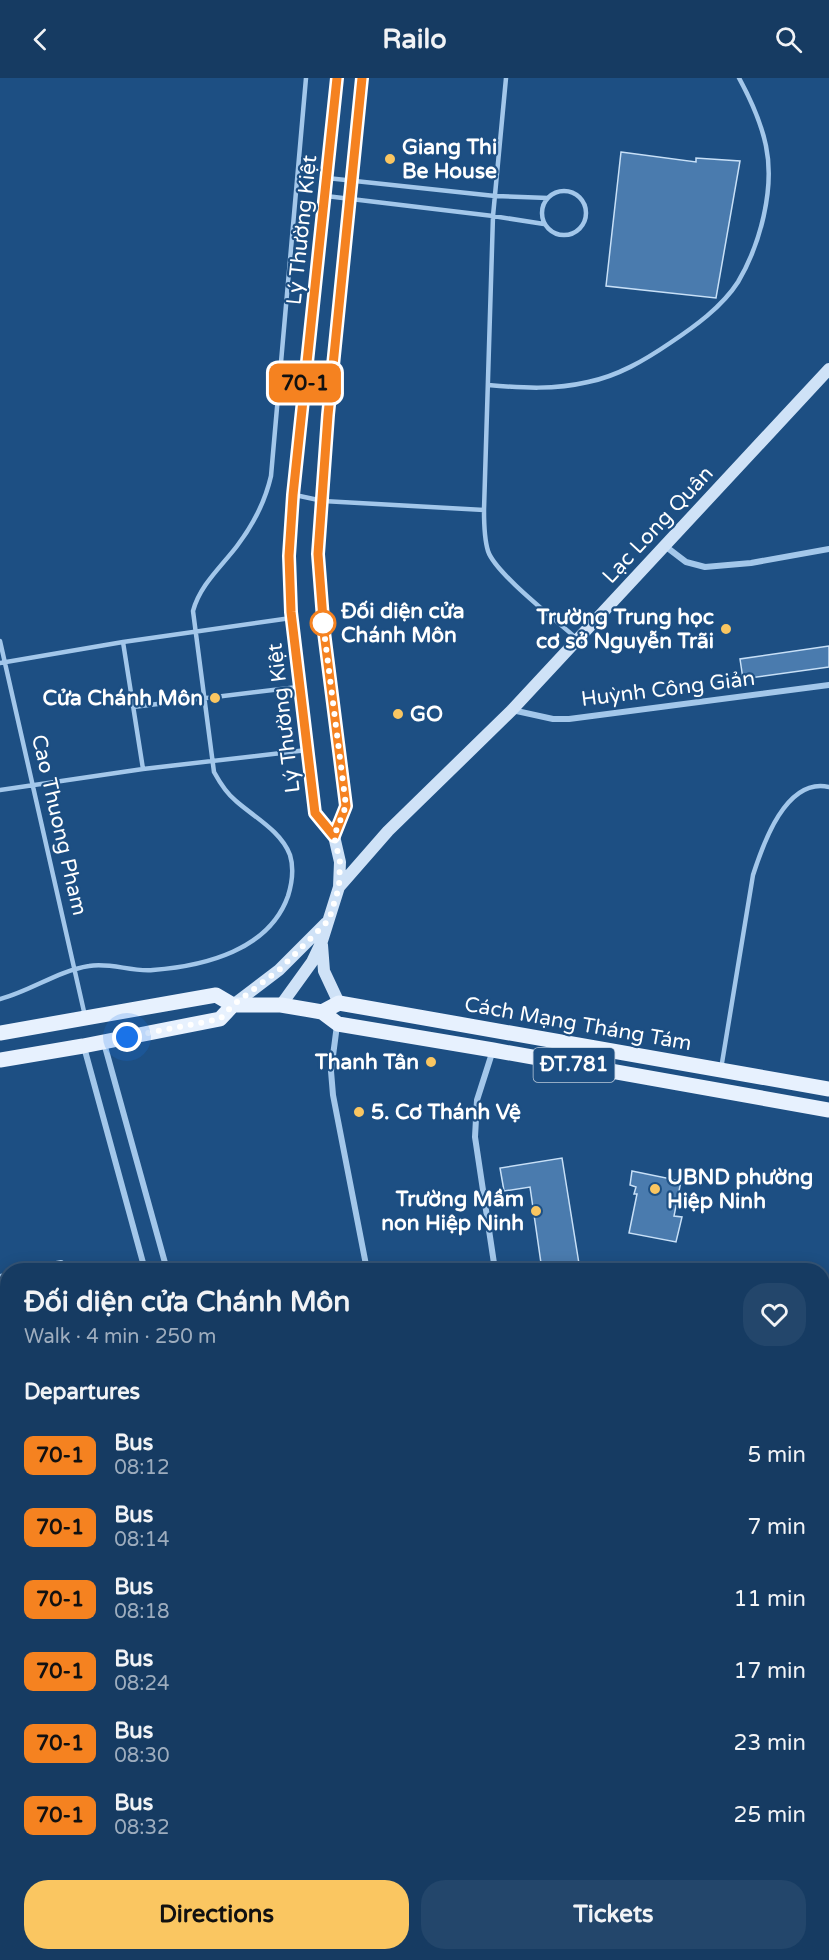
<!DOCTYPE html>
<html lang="en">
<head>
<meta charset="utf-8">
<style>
	:root { --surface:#163b62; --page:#23466b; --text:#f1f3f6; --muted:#9eadbe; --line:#355577; --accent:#fac661 }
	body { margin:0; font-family:"Varela Round",sans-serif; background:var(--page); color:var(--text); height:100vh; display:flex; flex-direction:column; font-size:22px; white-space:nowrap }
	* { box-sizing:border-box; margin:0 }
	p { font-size:20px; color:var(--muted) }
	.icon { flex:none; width:33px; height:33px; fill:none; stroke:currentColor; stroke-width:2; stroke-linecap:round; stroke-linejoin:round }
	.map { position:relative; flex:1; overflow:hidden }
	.panel { position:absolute; left:0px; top:1185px; width:830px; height:698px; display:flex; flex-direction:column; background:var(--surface); border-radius:24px 24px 0 0; box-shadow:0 3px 15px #0003,0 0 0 2px var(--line) }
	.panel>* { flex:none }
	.badge { padding:0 12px; border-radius:9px; font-size:21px; line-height:39px }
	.you { position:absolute; width:30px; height:30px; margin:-15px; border:4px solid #fff; border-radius:50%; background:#1a73e8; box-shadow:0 0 0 9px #1a73e833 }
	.map>.badge { position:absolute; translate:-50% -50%; box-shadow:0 0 0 3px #fff }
	h2 { padding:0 24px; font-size:22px; line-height:54px }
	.round { display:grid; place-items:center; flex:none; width:63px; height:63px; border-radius:24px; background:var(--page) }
	.overview { display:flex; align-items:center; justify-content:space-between; height:102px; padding:0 24px }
	h1 { font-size:28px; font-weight:800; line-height:45px }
	.primary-button { display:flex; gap:12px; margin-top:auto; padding:12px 24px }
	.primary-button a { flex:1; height:69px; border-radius:24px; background:var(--accent); color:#111; font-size:24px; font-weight:800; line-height:69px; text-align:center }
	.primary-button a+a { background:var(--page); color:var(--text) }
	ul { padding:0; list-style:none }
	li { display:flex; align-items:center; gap:18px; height:72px; padding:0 24px }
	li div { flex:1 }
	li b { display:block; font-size:22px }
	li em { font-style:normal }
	li .badge { min-width:66px; font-weight:700; text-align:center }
	header { display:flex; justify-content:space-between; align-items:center; height:78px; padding:0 24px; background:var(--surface); font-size:27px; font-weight:800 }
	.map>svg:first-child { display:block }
	.building { fill:#4a7bae; stroke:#c8e0f7; stroke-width:1.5 }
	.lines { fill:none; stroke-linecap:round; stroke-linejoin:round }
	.path { stroke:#a3c7ea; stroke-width:2; stroke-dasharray:3 4.5; stroke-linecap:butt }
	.lane { stroke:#a3c7ea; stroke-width:4.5 }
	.street { stroke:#a3c7ea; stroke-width:6 }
	.secondary { stroke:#cfe2f7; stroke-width:12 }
	.primary { stroke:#e7f1fe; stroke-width:15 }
	.line-casing { stroke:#fff; stroke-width:14 }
	.line { stroke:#f58220; stroke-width:9 }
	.walk { stroke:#fff; stroke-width:6; stroke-dasharray:0 10.8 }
	.poi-dot { fill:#fac661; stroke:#1d4f83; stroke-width:2 }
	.stop-dot { fill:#fff; stroke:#f58220; stroke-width:3 }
	.labels { text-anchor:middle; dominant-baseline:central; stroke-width:4.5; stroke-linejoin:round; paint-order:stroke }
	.shield { fill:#1d4f83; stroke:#bbcada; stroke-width:1.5 }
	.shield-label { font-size:20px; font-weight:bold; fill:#fff }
	.poi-label { font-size:21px; font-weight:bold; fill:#fff; stroke:#1d4f83; text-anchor:start }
	.street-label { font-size:21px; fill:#fff; stroke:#1d4f83 }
	.stop-label { font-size:21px; font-weight:bold; fill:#fff; stroke:#1d4f83; text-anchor:start }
</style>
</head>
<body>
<header><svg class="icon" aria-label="back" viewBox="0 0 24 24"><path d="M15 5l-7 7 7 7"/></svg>Railo<svg class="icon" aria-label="search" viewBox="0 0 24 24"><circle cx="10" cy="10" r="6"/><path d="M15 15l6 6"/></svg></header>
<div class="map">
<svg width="829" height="1882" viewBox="0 0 829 1882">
	<rect width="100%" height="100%" fill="#1d4f83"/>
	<path class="building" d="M621,74L696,84V80L740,83L716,220L606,208Z
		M829,568V589L743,601L740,581Z
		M562,1080L580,1192H542L530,1109L504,1113L500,1090Z
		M632,1093L681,1103L674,1138L682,1139L676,1164L629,1155L637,1116H634L636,1109L630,1107Z"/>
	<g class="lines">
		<path class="path" d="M822,1266H829
			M0,1796L8,1821"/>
		<path class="lane" d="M506,0L493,138L484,432C484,445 484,460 488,473C495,495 556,542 576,560
			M327,100L495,118L548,120
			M542 135a22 22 0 1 1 44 0a22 22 0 1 1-44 0Z
			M326,118L493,138L544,146
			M488,307C523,310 554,312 588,304C618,298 645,282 670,265C694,249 722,229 738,204C760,167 775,111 766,68C761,44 751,22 739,0
			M295,417L323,423L484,432
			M0,563L85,938
			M123,564L143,691
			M0,585L123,564L291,540
			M133,629L298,609
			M0,712L143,691L307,672
			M0,921C31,913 57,893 89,888C110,884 131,894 153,892C205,888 269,872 288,818C292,805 294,790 290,777C281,753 254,739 236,723C226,715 220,705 214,694L193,533C200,507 221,489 237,468C253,447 265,424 271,398L306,0
			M721,991L753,797C763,766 786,699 829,709
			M822,1464L829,1463
			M0,1730L8,1729"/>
		<path class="street" d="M665,468L686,484L705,489L751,485L829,471
			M512,632L553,641H569L829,607
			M337,947L331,993L333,1017L367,1192
			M104,965L167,1192
			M84,969L145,1192
			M493,972L477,1022L475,1059L495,1192
			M27,1192L61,1185
			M0,1199L8,1197
			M0,1344L8,1343
			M0,1463L8,1461
			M0,1594L8,1593
			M0,1866L8,1864
			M23,1875L25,1882
			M327,1875L329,1882
			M350,1875L352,1882
			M519,1875L521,1882
			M807,1875L808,1882
			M679,1882L721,1875"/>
		<path class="secondary" d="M334,758L346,728L324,554L318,476L328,337L362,0
			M339,809L388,753L512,632L829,291
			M322,867L324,893L339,925
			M233,927L279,892L326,845
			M281,927L312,884L322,863L339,809L340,784L334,758L315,735L291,534L289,478L293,417L337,0"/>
		<path class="primary" d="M322,934L339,925L829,1011
			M0,955L216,917L233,927H281L322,934L338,946L493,972L829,1032
			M0,982L83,968L220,941L233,927"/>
	</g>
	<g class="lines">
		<defs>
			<path id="line" d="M337,0L293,417L289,478L291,534L315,735L334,758L346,728L324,554L318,476L328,337L362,0"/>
		</defs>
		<use href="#line" class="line-casing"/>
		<use href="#line" class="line"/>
		<path class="walk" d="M127,959L220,941L233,927L279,892L329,842L339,809L340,784L334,758L346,728L323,545"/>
	</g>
	<g class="poi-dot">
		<circle cx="390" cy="81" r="6"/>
		<circle cx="726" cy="551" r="6"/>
		<circle cx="215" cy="620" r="6"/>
		<circle cx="398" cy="636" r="6"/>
		<circle cx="431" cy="984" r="6"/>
		<circle cx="359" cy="1034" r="6"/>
		<circle cx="655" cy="1111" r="6"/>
		<circle cx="536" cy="1133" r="6"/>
	</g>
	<circle class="stop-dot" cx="323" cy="545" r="12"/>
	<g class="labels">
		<rect class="shield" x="533.5" y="970" width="81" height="34" rx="4.5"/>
		<g class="shield-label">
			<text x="574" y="987">ĐT.781</text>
		</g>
		<g class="poi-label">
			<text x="402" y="69">Giang Thi<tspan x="402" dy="24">Be House</tspan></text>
			<text x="714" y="539" text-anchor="end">Trường Trung học<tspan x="714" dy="24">cơ sở Nguyễn Trãi</tspan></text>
			<text x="203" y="620" text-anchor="end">Cửa Chánh Môn</text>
			<text x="410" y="636">GO</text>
			<text x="419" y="984" text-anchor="end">Thanh Tân</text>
			<text x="371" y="1034">5. Cơ Thánh Vệ</text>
			<text x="667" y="1099">UBND phường<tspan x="667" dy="24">Hiệp Ninh</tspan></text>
			<text x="524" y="1121" text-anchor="end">Trường Mầm<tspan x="524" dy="24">non Hiệp Ninh</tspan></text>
		</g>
		<g class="street-label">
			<text transform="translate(302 152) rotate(-84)">Lý Thường Kiệt</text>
			<text transform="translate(658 447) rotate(-47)">Lạc Long Quân</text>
			<text transform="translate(668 611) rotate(-7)">Huỳnh Công Giản</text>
			<text transform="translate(284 640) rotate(-97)">Lý Thường Kiệt</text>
			<text transform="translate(59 747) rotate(77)">Cao Thuong Pham</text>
			<text transform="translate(578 946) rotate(10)">Cách Mạng Tháng Tám</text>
		</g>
		<g class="stop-label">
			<text x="341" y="533">Đối diện cửa<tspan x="341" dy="24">Chánh Môn</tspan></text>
		</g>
	</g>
</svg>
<div class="you" style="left:127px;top:959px"></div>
<b class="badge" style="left:305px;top:305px;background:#f58220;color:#111">70-1</b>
<section class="panel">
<div class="overview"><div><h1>Đối diện cửa Chánh Môn</h1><p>Walk · 4 min · 250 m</p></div><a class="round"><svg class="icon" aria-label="heart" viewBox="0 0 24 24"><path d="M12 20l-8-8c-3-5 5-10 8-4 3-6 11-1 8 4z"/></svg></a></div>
<h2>Departures</h2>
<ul>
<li><span class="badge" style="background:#f58220;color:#111">70-1</span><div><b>Bus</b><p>08:12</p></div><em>5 min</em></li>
<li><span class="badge" style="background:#f58220;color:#111">70-1</span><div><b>Bus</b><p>08:14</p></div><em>7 min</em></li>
<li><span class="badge" style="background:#f58220;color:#111">70-1</span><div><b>Bus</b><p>08:18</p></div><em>11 min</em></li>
<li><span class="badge" style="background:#f58220;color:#111">70-1</span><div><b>Bus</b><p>08:24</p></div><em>17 min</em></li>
<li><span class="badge" style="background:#f58220;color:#111">70-1</span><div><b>Bus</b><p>08:30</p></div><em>23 min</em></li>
<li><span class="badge" style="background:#f58220;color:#111">70-1</span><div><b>Bus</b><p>08:32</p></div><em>25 min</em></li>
</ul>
<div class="primary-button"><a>Directions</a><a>Tickets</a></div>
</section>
</div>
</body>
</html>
